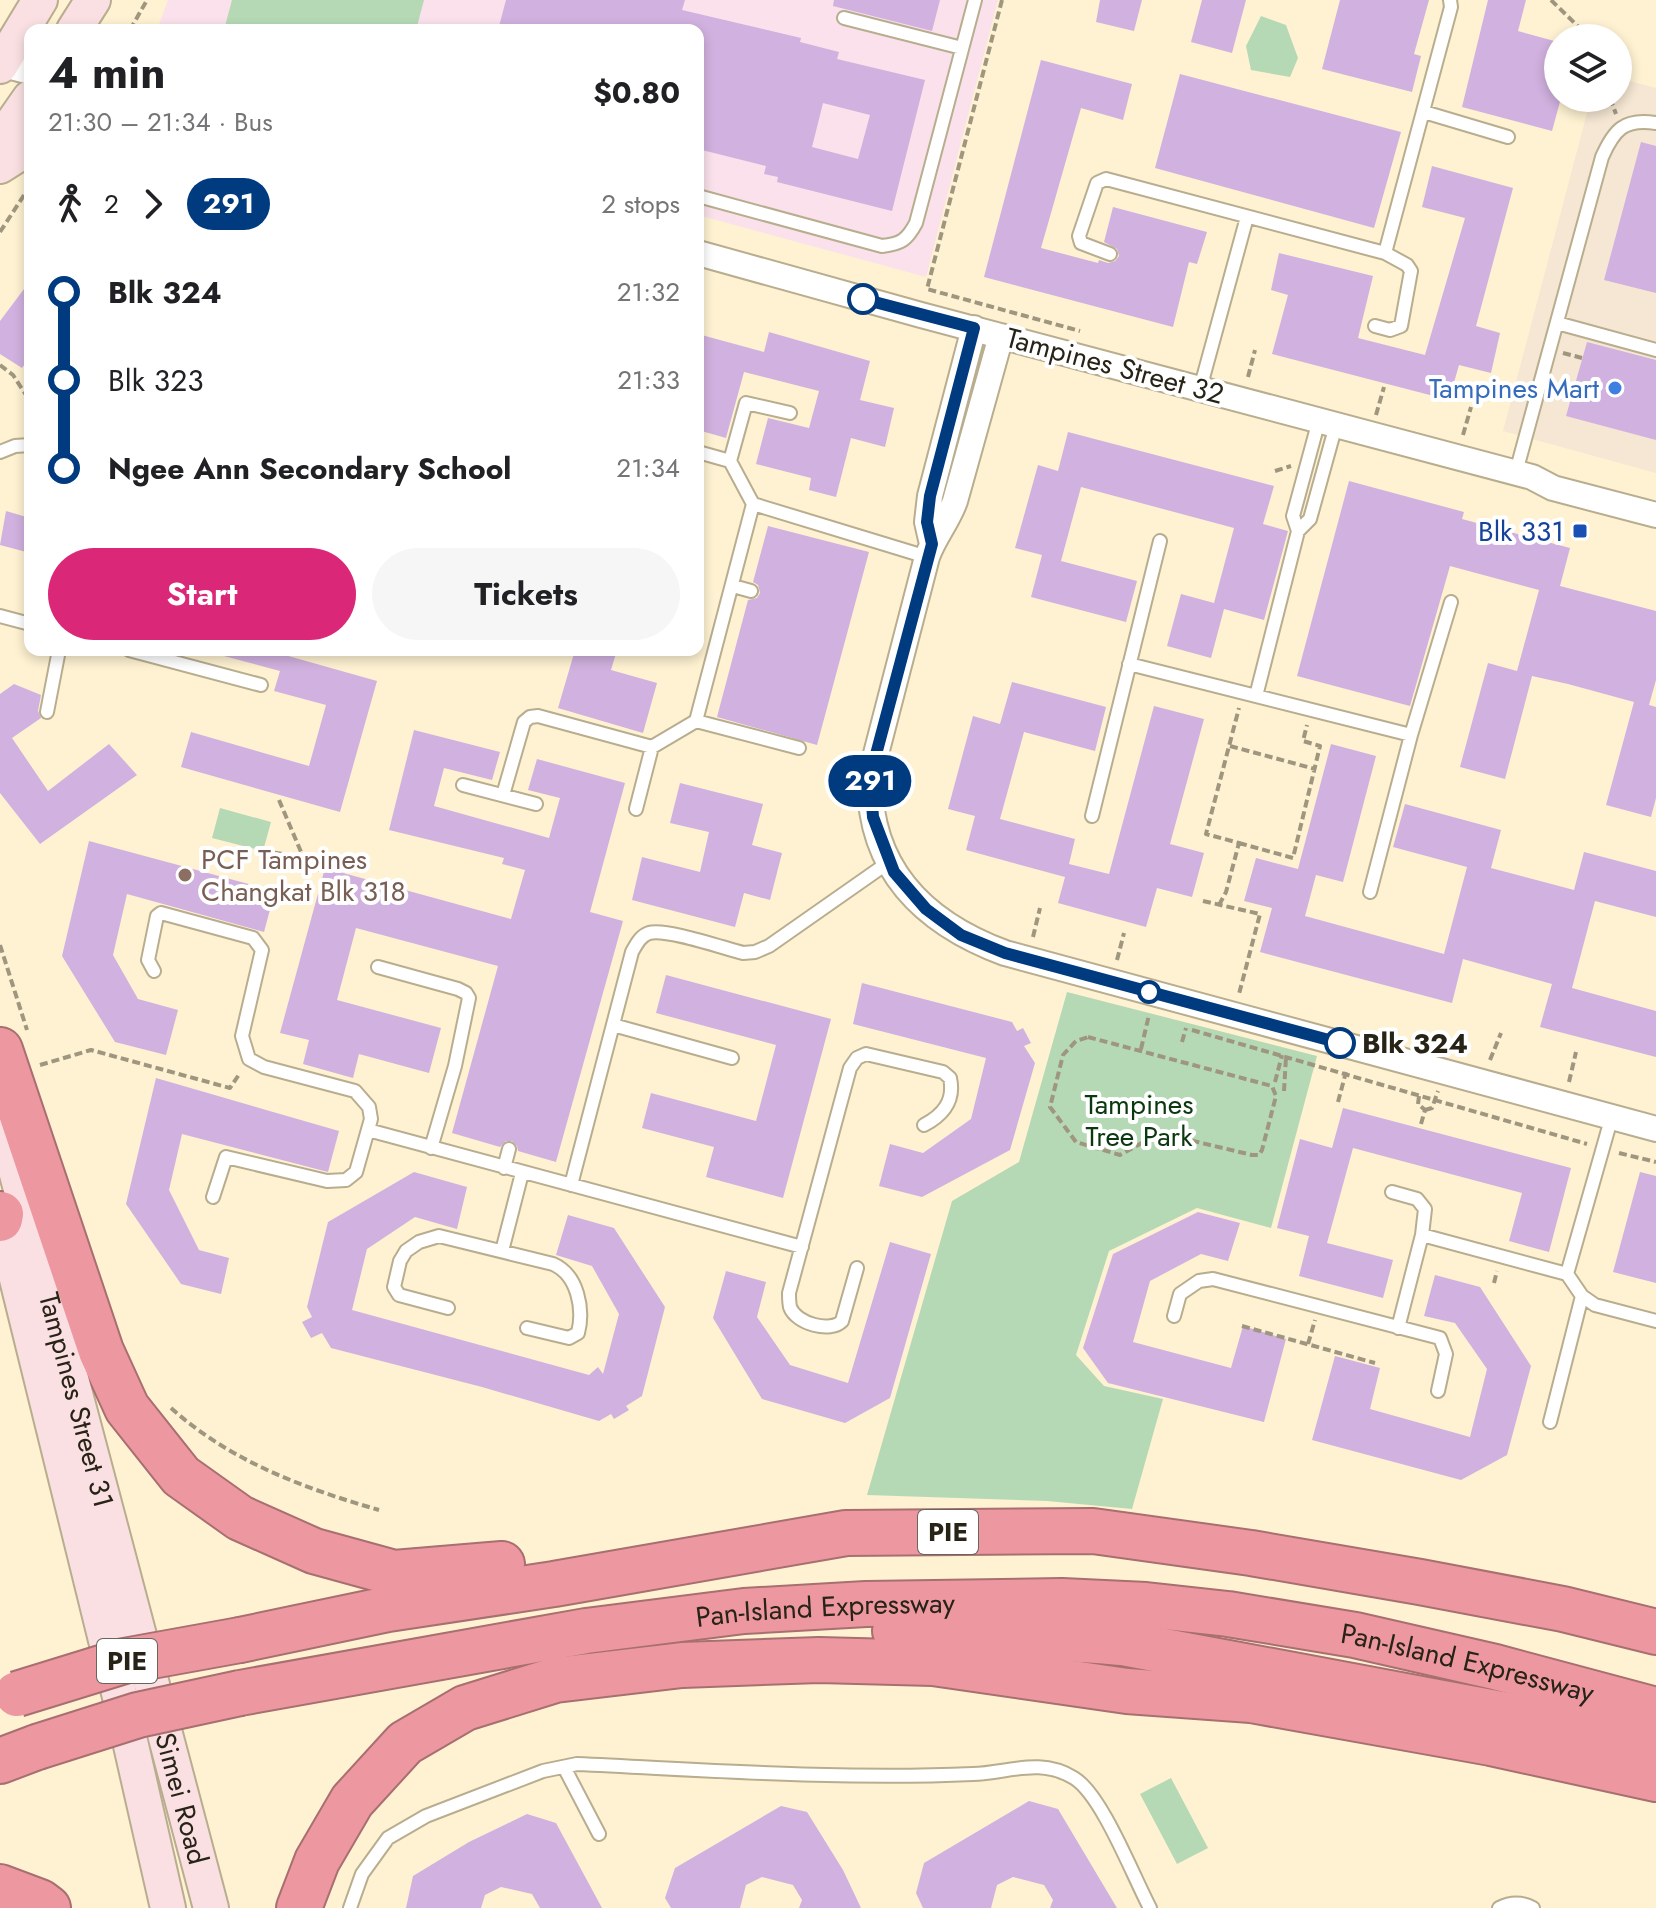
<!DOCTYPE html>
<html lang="en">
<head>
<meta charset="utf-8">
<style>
	:root { --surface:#fff; --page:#f6f6f6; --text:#202124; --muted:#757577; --accent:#db2777 }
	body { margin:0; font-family:Jost,sans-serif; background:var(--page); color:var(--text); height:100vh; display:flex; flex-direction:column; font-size:30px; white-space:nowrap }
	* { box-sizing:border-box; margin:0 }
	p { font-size:26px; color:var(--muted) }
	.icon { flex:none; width:44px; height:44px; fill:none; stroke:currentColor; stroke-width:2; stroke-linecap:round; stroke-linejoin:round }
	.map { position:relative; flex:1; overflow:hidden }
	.sheet { position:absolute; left:24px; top:24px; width:680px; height:632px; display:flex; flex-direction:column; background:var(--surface); border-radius:16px; box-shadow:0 4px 12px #0003 }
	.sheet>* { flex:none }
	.badge { padding:0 16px; border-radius:26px; font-size:28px; line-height:52px }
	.buttons { position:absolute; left:1544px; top:24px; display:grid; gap:16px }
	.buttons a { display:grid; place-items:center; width:88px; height:88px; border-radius:50%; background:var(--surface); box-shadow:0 4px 12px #0003; font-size:40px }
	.map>.badge { position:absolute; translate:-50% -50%; box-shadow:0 0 0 4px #fff }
	.legs { display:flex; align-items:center; gap:12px; height:88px; padding:0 24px; font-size:26px }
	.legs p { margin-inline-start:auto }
	.head { display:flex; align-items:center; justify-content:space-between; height:136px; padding:0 24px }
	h1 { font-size:44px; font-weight:700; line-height:60px }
	.cta { display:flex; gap:16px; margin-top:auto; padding:16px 24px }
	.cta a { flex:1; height:92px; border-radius:48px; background:var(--accent); color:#fff; font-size:32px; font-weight:700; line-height:92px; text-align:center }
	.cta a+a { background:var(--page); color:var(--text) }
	ul { padding:0 24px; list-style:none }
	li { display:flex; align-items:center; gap:28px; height:88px; font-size:30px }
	li i { display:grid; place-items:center; width:12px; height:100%; margin:0 10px; background:currentColor }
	li i::after { content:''; width:20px; height:20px; margin:-10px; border:6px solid; border-radius:50%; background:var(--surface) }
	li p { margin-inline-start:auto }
	li:first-child i { background:linear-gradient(#0000 50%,currentColor 0) }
	li:last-child i { background:linear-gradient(currentColor 50%,#0000 0) }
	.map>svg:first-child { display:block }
	.commercial { fill:#f5e7d3 }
	.education { fill:#fae1eb }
	.green { fill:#b5d9b5 }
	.building { fill:#d1b1df; fill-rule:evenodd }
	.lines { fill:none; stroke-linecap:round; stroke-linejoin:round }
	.service-casing { stroke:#b8ad8e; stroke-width:16 }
	.minor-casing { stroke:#b8ad8e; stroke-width:28 }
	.secondary-casing { stroke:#b8ad8e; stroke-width:38 }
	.motorway-casing { stroke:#a86f70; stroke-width:48 }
	.path { stroke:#9f967f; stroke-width:4; stroke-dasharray:8 4; stroke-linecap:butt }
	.service { stroke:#fff; stroke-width:12 }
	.minor { stroke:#fff; stroke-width:24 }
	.secondary { stroke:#fae0e2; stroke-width:34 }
	.motorway { stroke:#ed98a0; stroke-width:44 }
	.motorway-bridge-casing { stroke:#a86f70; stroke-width:48; stroke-linecap:butt }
	.motorway-bridge { stroke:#ed98a0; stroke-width:44 }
	.line-1-casing { stroke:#fff; stroke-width:18 }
	.line-1 { stroke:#003b80; stroke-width:12 }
	.stop-1-dot { fill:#fff; stroke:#003b80; stroke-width:4 }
	.shop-dot { fill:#3f7fe0; stroke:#fff; stroke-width:3 }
	.transit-dot { fill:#1a4fb4; stroke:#fff; stroke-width:3 }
	.education-dot { fill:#8d6e63; stroke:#fff; stroke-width:3 }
	.labels { text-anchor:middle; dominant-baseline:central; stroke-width:8; stroke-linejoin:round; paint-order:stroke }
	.shield { fill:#fff; stroke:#68655d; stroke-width:2 }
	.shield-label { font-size:26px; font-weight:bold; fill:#282317 }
	.street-label { font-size:28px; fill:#282317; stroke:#fff }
	.shop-label { font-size:28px; fill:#366cbe; stroke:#fff; text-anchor:end }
	.transit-label { font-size:28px; fill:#164399; stroke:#fff; text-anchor:end }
	.education-label { font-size:28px; fill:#785e54; stroke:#fff; text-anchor:start }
	.stop-label { font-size:28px; font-weight:bold; fill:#282317; stroke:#fff; text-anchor:start }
	.park-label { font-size:28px; fill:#0b3810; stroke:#fff }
</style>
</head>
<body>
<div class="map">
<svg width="1656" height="1908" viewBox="0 0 1656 1908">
	<rect width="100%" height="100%" fill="#fef2d2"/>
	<path class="commercial" d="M1618,78L1656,88V473L1503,431L1591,98H1618Z"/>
	<path class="education" d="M168,0H998L926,277L698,215V30H157Z"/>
	<path class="green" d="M232,0H424L416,30H224Z
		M1261,16L1286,25L1298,58L1290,77L1251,70L1246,46Z
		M220,808L271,822L263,851L212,838Z
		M1067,992L1317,1056L1271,1228L1197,1208L1109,1251L1076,1355L1104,1386L1163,1399L1132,1509L1047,1501L867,1495L952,1201L1019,1162Z
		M1171,1778L1208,1848L1177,1864L1140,1794Z"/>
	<path class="building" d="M506,0H685L682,10L801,38L800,42L839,52L837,59L925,80L892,211L777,182L778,177L764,174L766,166L698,149V83L703,66L698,64V30H498ZM823,103L870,115L858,159L812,147Z
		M834,0H940L932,31L833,6Z
		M1100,0H1142L1134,31L1096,22Z
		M1202,0H1246L1232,53L1191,42Z
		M1340,0H1429L1414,54L1421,56L1412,92L1322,69Z
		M1488,0H1526L1518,31L1558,42V98H1561L1552,131L1462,107Z
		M1041,60L1132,84L1123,120L1081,108L1041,248L1098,263L1099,260L1108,263L1115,261L1119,256L1117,249L1104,242L1113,207L1207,232L1197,264L1189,262L1173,327L984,277Z
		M1180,74L1401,132L1374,228L1155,168Z
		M1641,142L1656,146V293L1604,280Z
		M1432,166L1513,188L1476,326L1500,333L1491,373L1459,365L1449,400L1272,354L1288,295L1271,290L1279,253L1373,276L1358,338L1425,355L1465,218L1422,207Z
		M30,281V357L22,368L0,354V321Z
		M769,332L870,361L860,400L894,408L885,447L851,438L836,497L809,490L811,478L756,464L768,418L809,428L819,391L744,372L726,438L698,430V334L764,352Z
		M1587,342L1656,360V440L1566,416Z
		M1068,432L1274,486L1263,524L1288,531L1264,620L1224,609L1211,658L1167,646L1181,594L1214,603L1234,528L1081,487L1061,561L1137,581L1126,622L1031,597L1042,555L1015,548L1038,465L1058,471Z
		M1349,481L1464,512L1462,519L1570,548L1560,586L1656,611V680L1649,705L1656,707V798L1651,817L1606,805L1634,702L1568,684L1532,676L1505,779L1460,767L1488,663L1517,671L1539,590L1450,566L1410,706L1297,676Z
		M6,511L30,518V553L0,545Z
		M768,526L869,552L817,745L717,717L748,600L757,598L760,593L758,585L753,582Z
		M224,650H267L377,681L340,812L181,767L191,732L309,766L326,705L274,691L280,671L224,656Z
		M575,650H617L611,670L657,683L643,733L558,708Z
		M1012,682L1106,707L1095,751L1024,732L1000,819L1075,839L1069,864L1109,874L1154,706L1204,719L1170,844L1204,853L1192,897L1157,888L1146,927L1058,903L1065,877L966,850L975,816L948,809L973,716L1000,724Z
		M14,684L41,695L38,711L41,718L12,738L48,791L109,744L137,775L40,844L0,793V694Z
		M414,730L500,752L492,780L444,768L434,806L549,838L560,798L528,790L537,759L625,783L590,912L623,921L556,1162L518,1151L517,1146L512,1141H506L500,1147L452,1133L498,966L356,928L337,1000L441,1028L429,1073L359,1054L353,1078L303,1064L309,1040L280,1033L325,868L511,919L525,870L502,864L504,858L389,830Z
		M1331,744L1376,756L1343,882L1316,875L1305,916L1444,954L1467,867L1393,847L1405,804L1501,830L1491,868L1574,890L1584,852L1656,871V917L1595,901L1572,988L1656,1011V1057L1540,1027L1552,984L1463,959L1452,1003L1260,952L1272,908L1244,901L1256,858L1298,869Z
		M680,783L763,804L752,845L782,853L770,900L744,893L735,927L632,900L642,857L700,872L709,832L670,823Z
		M89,841L275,891L264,932L127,894L113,955L138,999L178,1010L166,1055L115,1042L62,956Z
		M666,975L831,1019L783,1198L706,1177L714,1147L642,1128L651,1093L756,1121L776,1045L656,1013Z
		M862,983L1012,1022L1017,1031L1023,1028L1031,1043L1024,1046L1035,1063L1010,1150L922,1197L879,1186L890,1144L923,1153L971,1119L986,1058L853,1024Z
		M156,1078L339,1131L328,1172L182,1134L169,1190L199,1250L229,1258L221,1294L181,1284L126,1204Z
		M1343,1108L1571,1168L1549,1252L1509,1241L1522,1193L1353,1148L1327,1243L1393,1260L1383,1298L1299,1276L1309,1236L1277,1228L1300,1139L1332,1148Z
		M414,1172L467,1187L457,1229L415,1217L367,1249L352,1310L589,1375L598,1367L603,1374L619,1314L592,1266L556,1255L568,1215L614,1228L665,1307L642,1396L626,1406L629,1410L614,1419L611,1414L599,1421L482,1387L331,1348L322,1333L311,1338L302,1322L312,1317L307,1307L328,1222Z
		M1640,1172L1656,1176V1283L1613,1272Z
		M1198,1212L1240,1223L1228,1261L1201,1254L1150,1281L1133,1342L1231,1368L1243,1326L1286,1339L1264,1422L1108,1383L1083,1348L1113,1254Z
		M890,1242L931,1254L890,1398L845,1423L762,1399L713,1318L726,1271L766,1282L757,1317L790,1365L848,1383Z
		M1435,1275L1480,1287L1531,1366L1507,1455L1461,1480L1312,1440L1335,1356L1380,1368L1370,1409L1470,1437L1487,1369L1455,1323L1424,1316Z
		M1029,1801L1058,1809L1117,1908H1050L1053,1900L1044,1885L1013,1877L997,1885L991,1908H923L916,1893L924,1863Z
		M781,1806L807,1812L843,1870L861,1908H799L802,1900L793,1885L762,1877L746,1885L740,1908H671L665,1898L675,1868Z
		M527,1814L556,1823L602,1908H540L532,1894L501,1887L485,1895L481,1908H406L413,1876L469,1842Z"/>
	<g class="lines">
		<defs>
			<path id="service" d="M844,18L962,48
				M1424,112L1508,137
				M698,196L882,246C901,244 907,240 916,223L975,0
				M1385,253L1451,7L1450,0
				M1110,254L1081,243L1079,236L1097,183L1106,179L1385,253L1407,265L1411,271L1401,326L1390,330L1375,326
				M1557,323L1656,350
				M1200,389L1247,217
				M790,413L746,403L730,461L753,504L927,557
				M0,452L15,446L30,445
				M698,452L730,461
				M1516,472L1602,157C1614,130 1624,118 1656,123
				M1298,531L1293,516L1319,420
				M733,586L751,591
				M0,616L30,624
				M129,650L261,685
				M1129,664L1411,735
				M1256,696L1298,531L1310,519L1336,425
				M47,712L59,650
				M696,721L799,748
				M463,785L536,804
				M503,795L524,722L530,717L538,716L652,747L696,721L753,504
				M636,809L652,747
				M1092,816L1160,541
				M1370,892L1411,735L1451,602
				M378,967L458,989L466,993L469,998L455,1066L431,1148
				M154,971L148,960L157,916L161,913L253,938L262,950L242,1036L249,1059L264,1067L355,1091L369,1107L371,1119L356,1172L346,1180L327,1181L226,1157L213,1197
				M613,1025L732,1058
				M368,1130L802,1247
				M504,1168L509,1149
				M571,1185L632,952C636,945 640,936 649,933C666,928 723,948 743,953L755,952L769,946L889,862
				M1392,1192L1417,1199L1425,1209L1422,1235L1398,1328
				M1422,1235L1567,1274L1582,1296L1595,1305L1656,1321
				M502,1251L522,1173
				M857,1268L842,1321C831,1333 796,1324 790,1307C789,1302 789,1297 789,1293L850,1068L857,1058L866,1054L943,1072L950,1078C955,1101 943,1115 924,1125
				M1567,1274L1612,1116
				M448,1308L399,1295L394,1287L400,1261L406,1251L419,1242L439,1236L553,1264C578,1275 584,1309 578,1333L569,1338L527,1328
				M1174,1316L1180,1294L1199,1281L1213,1279L1440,1338L1446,1354L1438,1391
				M1550,1422L1582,1296
				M564,1767L599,1834
				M350,1908L362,1874L388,1838L426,1816L543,1771L577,1764C709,1770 841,1780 973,1774C1008,1773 1040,1757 1074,1778C1102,1795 1133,1876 1150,1908
				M1499,1908C1511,1902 1522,1902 1533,1908"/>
			<path id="minor" d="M0,64L30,72
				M698,253L921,315L1532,477L1553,488L1656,515
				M1001,336L955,501C948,521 934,537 927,557L870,777C868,869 924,923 1005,953L1656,1129
				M932,544L927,522L930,496L974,328"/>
			<g id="secondary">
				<path d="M74,30L93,0"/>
				<path d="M0,66L40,0"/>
				<path d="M0,141L30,98"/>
				<path d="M0,166L30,147"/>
				<path id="s1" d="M0,1110L211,1908"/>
				<path d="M0,1210L120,1697L168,1908"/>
			</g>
			<g id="motorway">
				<path d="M0,1050L101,1351L127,1408L181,1476L240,1518L314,1551L394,1573L502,1564"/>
				<path d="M0,1219L1,1214"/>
				<path d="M895,1631C971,1637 1046,1636 1122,1643L1656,1743"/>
				<path d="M240,1640L388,1609L554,1584L846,1533L1093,1531L1251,1553L1420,1582L1563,1609L1656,1632"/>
				<path id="s2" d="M240,1693L586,1631L744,1611L866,1604L1062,1601L1146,1605L1228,1614L1355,1635L1495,1667L1656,1710"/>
				<path d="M0,1761L37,1747"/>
				<path d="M0,1887L40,1902L48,1908"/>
				<path d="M299,1908L317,1861L352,1801L405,1743L465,1708L555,1680L682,1665L819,1660L933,1663L1127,1691L1251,1700L1491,1743L1656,1779"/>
			</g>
		</defs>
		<use href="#service" class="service-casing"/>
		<use href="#minor" class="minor-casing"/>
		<use href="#secondary" class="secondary-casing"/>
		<use href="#motorway" class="motorway-casing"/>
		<path class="path" d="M1002,0L927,289L1080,331
			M1551,0L1590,38
			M130,30L147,0
			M1610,98L1616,114
			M0,232L30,186
			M1563,353L1582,358
			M0,365L13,375L30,401
			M1248,377L1255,350
			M1376,415L1384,387
			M1463,435L1471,407
			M1275,471L1291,466
			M1230,746L1315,769
			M279,800L307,866L320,870
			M1239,843L1293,858L1320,746L1303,741L1307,725
			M263,851L303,857
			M1203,901L1260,914L1239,994
			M1219,905L1226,892L1239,843L1206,834L1239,708
			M1033,937L1040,908
			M0,945L27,1030
			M1117,960L1124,933
			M1192,1030L1587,1144
			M1088,1037L1272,1086L1276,1096L1262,1150L1259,1155H1252L1160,1133L1120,1155L1076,1142L1050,1107L1063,1055L1076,1041Z
			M1182,1042L1186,1028
			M1141,1049L1149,1015
			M1490,1060L1501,1033
			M40,1065L91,1050L230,1088L240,1073
			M1275,1082L1282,1055
			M1569,1082L1576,1052
			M1284,1091L1286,1057
			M1419,1096L1418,1104L1425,1110L1421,1124
			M1338,1102L1346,1072
			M1425,1110L1432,1108L1438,1091
			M1619,1153L1656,1162
			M1494,1283L1497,1271
			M1242,1326L1375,1363
			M1308,1344L1315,1320
			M171,1408C230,1461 303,1488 379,1510"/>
		<use href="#service" class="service"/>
		<use href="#minor" class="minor"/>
		<use href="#secondary" class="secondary"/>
		<use href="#motorway" class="motorway"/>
		<defs>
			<path id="motorway-bridge" d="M17,1694L124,1661L240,1640
				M37,1747L138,1715L240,1693"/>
		</defs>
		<use href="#motorway-bridge" class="motorway-bridge-casing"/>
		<use href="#motorway-bridge" class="motorway-bridge"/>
	</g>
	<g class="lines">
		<defs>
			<path id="line-1" d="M863,299L974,328L930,496L927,522L932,544L870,777L873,817L894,872L926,909L961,935L1005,953L1340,1043"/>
		</defs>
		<use href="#line-1" class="line-1-casing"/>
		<use href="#line-1" class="line-1"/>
	</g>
	<g class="stop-1-dot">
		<circle cx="863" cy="299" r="14"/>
		<circle cx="1149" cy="992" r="10"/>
		<circle cx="1340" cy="1043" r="14"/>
	</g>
	<circle class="shop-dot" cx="1615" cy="388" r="8"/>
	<rect class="transit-dot" x="1572" y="523" width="16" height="16" rx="4"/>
	<circle class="education-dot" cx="185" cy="875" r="8"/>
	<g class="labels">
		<g class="shield">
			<rect x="918" y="1510" width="60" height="44" rx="6"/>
			<rect x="97" y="1639" width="60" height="44" rx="6"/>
		</g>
		<g class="shield-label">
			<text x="948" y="1532">PIE</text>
			<text x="127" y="1661">PIE</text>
		</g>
		<g class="street-label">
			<text transform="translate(1115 366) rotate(15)">Tampines Street 32</text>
			<text stroke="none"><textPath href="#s1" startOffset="300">Tampines Street 31</textPath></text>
			<text stroke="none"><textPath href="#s2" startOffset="592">Pan-Island Expressway</textPath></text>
			<text stroke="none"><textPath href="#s2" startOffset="1240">Pan-Island Expressway</textPath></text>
			<text stroke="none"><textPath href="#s1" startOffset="712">Simei Road</textPath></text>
		</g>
		<g class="shop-label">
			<text x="1599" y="388">Tampines Mart</text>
		</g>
		<g class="transit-label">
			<text x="1564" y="531">Blk 331</text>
		</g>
		<g class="education-label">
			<text x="201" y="859">PCF Tampines<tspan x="201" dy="32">Changkat Blk 318</tspan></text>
		</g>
		<g class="stop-label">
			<text x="1362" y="1043">Blk 324</text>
		</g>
		<g class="park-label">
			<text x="1139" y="1104">Tampines<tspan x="1139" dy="32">Tree Park</tspan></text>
		</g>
	</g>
</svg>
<div class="buttons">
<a><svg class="icon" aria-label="layers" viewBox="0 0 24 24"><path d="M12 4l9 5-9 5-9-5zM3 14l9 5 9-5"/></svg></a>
</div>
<b class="badge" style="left:870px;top:781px;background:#003b80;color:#fff">291</b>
<section class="sheet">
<div class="head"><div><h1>4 min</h1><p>21:30 – 21:34 · Bus</p></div><b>$0.80</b></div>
<div class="legs"><svg class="icon" aria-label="walk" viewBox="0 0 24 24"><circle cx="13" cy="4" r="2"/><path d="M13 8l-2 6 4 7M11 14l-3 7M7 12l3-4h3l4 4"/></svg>2<svg class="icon" aria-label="forward" viewBox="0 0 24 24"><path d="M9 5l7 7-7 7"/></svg><b class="badge" style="background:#003b80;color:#fff">291</b><p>2 stops</p></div>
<ul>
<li><i style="color:#003b80"></i><b>Blk 324</b><p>21:32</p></li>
<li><i style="color:#003b80"></i><span>Blk 323</span><p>21:33</p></li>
<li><i style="color:#003b80"></i><b>Ngee Ann Secondary School</b><p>21:34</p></li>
</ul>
<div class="cta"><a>Start</a><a>Tickets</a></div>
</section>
</div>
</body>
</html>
